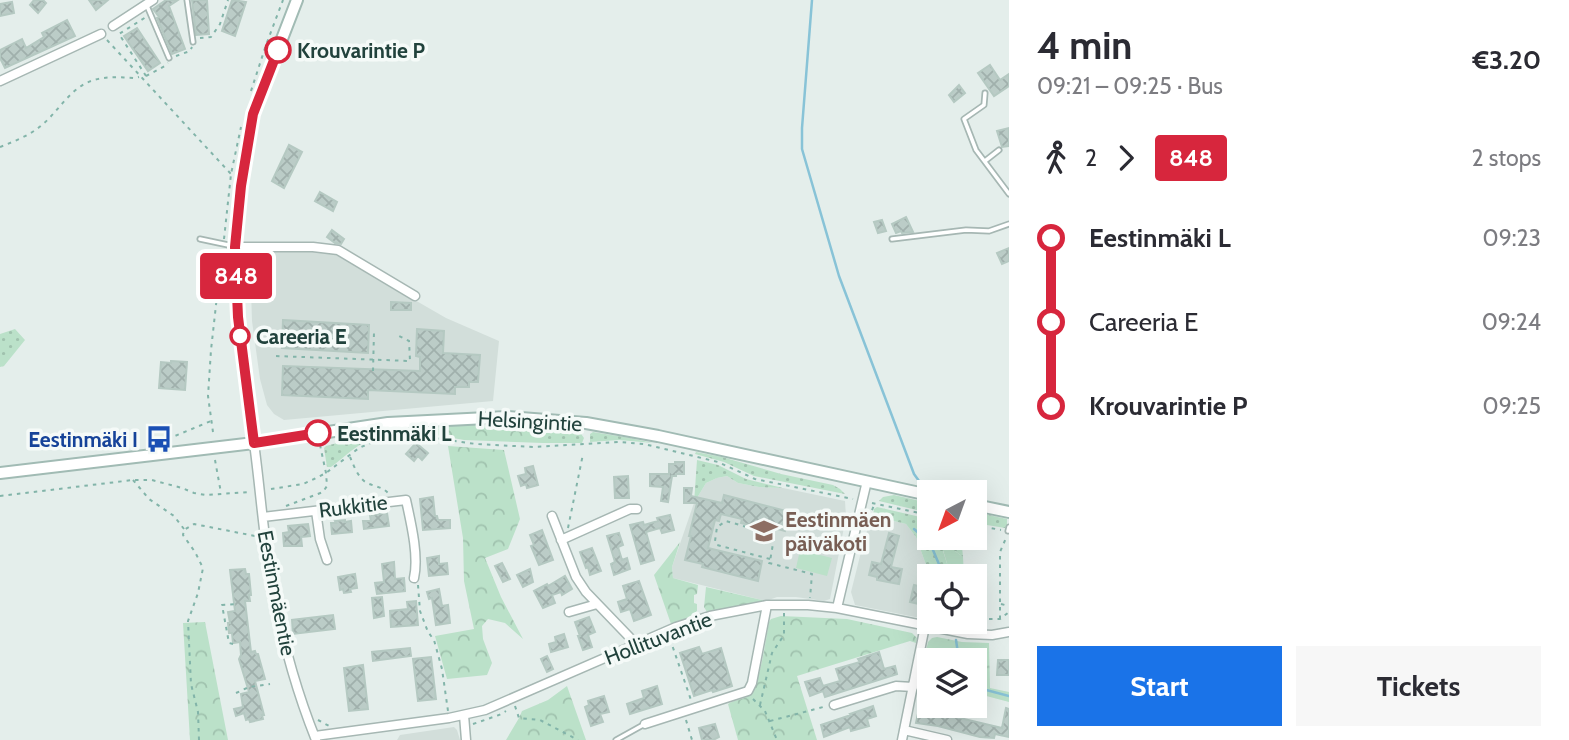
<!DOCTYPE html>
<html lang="en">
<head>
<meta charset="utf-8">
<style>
	:root { --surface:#fff; --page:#f7f7f7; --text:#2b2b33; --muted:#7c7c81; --accent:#1a73e8 }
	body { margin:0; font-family:Cabin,sans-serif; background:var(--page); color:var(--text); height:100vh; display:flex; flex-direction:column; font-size:26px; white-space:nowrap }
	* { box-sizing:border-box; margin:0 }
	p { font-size:23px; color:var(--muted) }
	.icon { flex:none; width:38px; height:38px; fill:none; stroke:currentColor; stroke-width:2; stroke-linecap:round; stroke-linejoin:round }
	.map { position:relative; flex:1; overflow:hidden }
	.panel { display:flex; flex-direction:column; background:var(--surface); width:560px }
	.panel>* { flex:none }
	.badge { padding:0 14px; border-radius:5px; font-size:24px; line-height:46px }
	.needle { width:46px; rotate:221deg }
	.fabs { position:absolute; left:917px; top:480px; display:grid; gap:14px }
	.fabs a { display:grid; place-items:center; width:70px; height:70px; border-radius:0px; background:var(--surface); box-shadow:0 7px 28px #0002; font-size:35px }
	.map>.badge { position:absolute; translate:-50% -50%; box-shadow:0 0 0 4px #fff }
	.legs { display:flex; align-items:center; gap:10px; height:77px; padding:0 28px; font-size:23px }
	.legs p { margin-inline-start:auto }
	.head { display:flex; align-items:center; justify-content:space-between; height:119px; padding:0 28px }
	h1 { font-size:38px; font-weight:800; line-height:52px }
	.primary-button { display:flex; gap:14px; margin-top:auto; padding:14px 28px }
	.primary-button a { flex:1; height:80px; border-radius:0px; background:var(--accent); color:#fff; font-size:28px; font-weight:800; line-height:80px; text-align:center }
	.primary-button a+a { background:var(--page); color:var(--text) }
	ul { padding:0 28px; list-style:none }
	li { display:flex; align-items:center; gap:24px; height:84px; font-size:26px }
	li i { display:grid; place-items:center; width:10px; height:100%; margin:0 9px; background:currentColor }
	li i::after { content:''; width:18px; height:18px; margin:-9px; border:5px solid; border-radius:50%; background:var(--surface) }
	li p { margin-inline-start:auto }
	li:first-child i { background:linear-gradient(#0000 50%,currentColor 0) }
	li:last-child i { background:linear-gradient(currentColor 50%,#0000 0) }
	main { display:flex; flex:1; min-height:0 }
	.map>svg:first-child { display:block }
	.built { fill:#d2deda }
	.grass { fill:url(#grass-dots) }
	.forest { fill:url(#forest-crowns) }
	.pitch { fill:#bbe1c9 }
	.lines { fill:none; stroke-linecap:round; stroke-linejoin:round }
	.stream { stroke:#88c3d7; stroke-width:2.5 }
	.building { fill:url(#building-cross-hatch); stroke:#b5c9c2; stroke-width:2 }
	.lane-casing { stroke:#a6b7b3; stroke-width:7 }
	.street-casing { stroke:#a6b7b3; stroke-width:11 }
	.secondary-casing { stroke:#a1bbb4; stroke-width:14 }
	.path { stroke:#82b4a9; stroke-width:2; stroke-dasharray:3.5 5; stroke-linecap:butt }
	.lane { stroke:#fff; stroke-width:3.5 }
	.street { stroke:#fff; stroke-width:8 }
	.secondary { stroke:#fff; stroke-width:10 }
	.line-1-casing { stroke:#fff; stroke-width:16 }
	.line-1 { stroke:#d7263d; stroke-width:10 }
	.stop-1-dot { fill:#fff; stroke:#d7263d; stroke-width:3.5 }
	.labels { text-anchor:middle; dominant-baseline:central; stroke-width:7; stroke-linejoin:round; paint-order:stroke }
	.stop-label { font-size:21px; font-weight:bold; fill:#21423c; stroke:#f5faf8; text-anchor:start }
	.street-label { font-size:21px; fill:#21423c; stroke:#f5faf8 }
	.transit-label { font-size:21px; font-weight:bold; fill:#164399; stroke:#f5faf8; text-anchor:end }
	.education-label { font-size:21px; font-weight:bold; fill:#785e54; stroke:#f5faf8; text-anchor:start }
</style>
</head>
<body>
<main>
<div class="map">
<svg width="1009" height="740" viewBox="0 0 1009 740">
	<defs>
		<pattern id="grass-dots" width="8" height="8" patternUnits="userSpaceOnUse" patternTransform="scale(1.75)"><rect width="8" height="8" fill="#bbe1c9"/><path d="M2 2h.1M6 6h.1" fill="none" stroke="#a0c2ae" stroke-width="1.8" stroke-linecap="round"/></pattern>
		<pattern id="forest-crowns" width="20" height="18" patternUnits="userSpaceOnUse" patternTransform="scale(1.75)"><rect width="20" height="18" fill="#bbe1c9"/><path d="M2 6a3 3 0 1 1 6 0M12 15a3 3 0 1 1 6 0" fill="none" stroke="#a0c2ae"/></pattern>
		<pattern id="building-cross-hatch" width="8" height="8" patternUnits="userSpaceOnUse" patternTransform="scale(1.75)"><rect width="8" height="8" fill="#bbccc7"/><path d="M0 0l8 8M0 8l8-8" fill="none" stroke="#a0b0ac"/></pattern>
	</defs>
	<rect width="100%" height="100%" fill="#e4eeeb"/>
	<path class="built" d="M261,249L313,250L335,254L446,318L499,341L493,401L284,420L274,414L267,405L260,379L252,321L250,258Z
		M727,476L738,483L759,487L783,488L845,501L846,517L830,599L824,601L796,597H777L766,601L673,578L672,567L694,503L706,483L717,478Z
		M873,516L906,524L916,537L930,576L929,601L925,619L855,605L851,592L860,556L870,520Z
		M454,727L457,730L460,740H397L400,735Z"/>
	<path class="grass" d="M15,329L25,340L4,366L0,367V334Z
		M431,428V434C413,431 380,434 363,443C352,449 342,459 331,467H327L324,448L326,446C360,436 395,432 431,428Z
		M543,428L579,431L584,438L582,443H543Z
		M593,432L630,438L653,443L619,440L590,442V434Z
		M696,452L722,457L781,474L833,485L840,489L845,494L754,476L724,462L695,454Z
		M697,460L718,465L746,479L783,488L759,487L738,483L727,476L717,478L706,483L694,503Z
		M894,495L929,503V513L879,501L883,497Z
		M877,507L929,519V537H961L963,557L955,551H943L949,570L943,576H930L916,537L906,524L873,516L874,509Z
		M975,512L1007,519V526L1005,528L975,523Z"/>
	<path class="forest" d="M461,425H506L543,428V443L464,440L431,434V428Z
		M448,446L504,450L520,519L508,549L485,558L501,597L523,639L505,623L488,619L482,626L483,639L492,663L487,675L447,679L435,636L474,629L464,581L463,538Z
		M680,542L672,567L673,578L698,585L697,594L694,595V603L697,604V611L689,618L671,624L654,575Z
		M946,548L955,551L963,557L964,576H943L949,570L943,550Z
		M706,587L766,601L707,612L704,607Z
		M781,616L847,619L912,633L917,638L916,643L910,641L797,676L817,740H738L728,704C733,700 742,700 748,696C760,687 766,638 769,622L771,619Z
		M205,622L228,740H190L183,623Z
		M937,637L962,642L989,643L990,688L1009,692V702L975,693V660H929V681L919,679L928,642L932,638Z
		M567,686L586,740H506L519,718L522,711L548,700Z"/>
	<path class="pitch" d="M800,550L832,558L827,576L796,568Z"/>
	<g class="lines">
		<path class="stream" d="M812,0L802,128V149L839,276L914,474L919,481
			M914,529L930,543L944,576
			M953,621V624
			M956,640L959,660
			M975,687L1009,696"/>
	</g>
	<path class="building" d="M34,0H43L46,3L38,13L30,5Z
		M89,0H108L96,10Z
		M166,0H178L169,6L185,49L172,54L157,18L159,17L153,9Z
		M192,0H207L209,34L196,35Z
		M232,0L246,2L235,36L222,31Z
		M12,2L14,13L0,16V4Z
		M67,20L75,36L5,68L0,58V50L22,39L26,48L44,37L42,33Z
		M137,28L160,63L148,71L124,36Z
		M990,65L1000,80L1009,74V86L994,96L978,73Z
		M959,85L965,93L954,102L949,95Z
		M1009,128V146L1002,147L997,131Z
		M289,145L302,152L284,188L272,181Z
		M320,192L337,202L333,211L315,201Z
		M906,217L913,232L902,233L901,231L896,233L892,224Z
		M882,220L886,231L878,233L874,222Z
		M332,230L344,239L341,244L335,243L327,237Z
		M1009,248V261L1002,264L997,253Z
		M391,302L411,303V310H391Z
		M283,320L369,325L368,353L282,348Z
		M417,329L444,331L443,353L480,355L478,382H469V387H455V394L368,390V399L282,395L283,366L420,371V357L416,356Z
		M171,361L187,362L185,390L159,388L161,362L171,363Z
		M416,443L428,453L422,460L418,456L414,461L406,454Z
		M675,462H684V474H676V476H672L668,502L661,501L663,487L650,486V474H669V464H675Z
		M533,466L538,485L527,488L526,484L521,486L518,476L526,474L525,468Z
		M628,476L629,498H615L614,477Z
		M684,488H692L691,496L722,503L724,495L790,512L785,531L767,526L766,529L741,523L742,519L721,514L719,521L715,520L708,548L762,561L758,581L702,567L703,564L685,560L691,536H689L697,503H684Z
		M433,497L435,516H437L438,520H450V528L423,530L420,499Z
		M387,513L389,526L364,529L363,521H371L370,515Z
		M670,515L674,530L662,533L660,528L646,532L654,560L641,564L630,525L643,522L644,525L658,521L657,518Z
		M345,520V522L351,521L352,532L332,534L331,523H336L335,521Z
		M308,524L310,536L301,537L302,546H284L283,533L289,532L288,526Z
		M542,530L553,560L539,565L531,546L534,545L530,535Z
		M619,533L623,545L618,547L622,560L627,558L630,569L614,575L611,564L615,562L607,536Z
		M889,533L899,536L891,567L902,569L899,584L877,580V577L869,575L872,562L881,564Z
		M592,548L601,571L590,575L588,567L586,568L580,552Z
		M439,556V564L447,563L448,574L429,576L427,558Z
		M394,562L395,579L404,578L405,591L377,594L375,583L384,582L382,564Z
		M502,563L510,579L503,582L495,566Z
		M245,569L246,574H249L251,595H249L250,601H245L251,652L255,651L256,654H258L265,679L255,681L264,715H262L263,719L250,722L249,719L246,720L244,713L236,716L234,709L243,707L241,694L249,692L239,659L241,655L240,642L233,643L232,633H229L228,623H230L228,612L235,611L230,570Z
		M530,569L533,582L523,587L517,575Z
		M355,574L357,588L350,589L351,592L344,593L343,589L340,590L338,577Z
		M565,576L572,589L562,595L561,592L552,595L555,603L543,608L534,591L547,584L548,586Z
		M639,581L651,615L634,621L630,609L621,612L618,602L627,599L623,586Z
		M914,585L923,587L919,604L910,602Z
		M439,589L442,606L448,605L450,623L436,625L432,598L429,599L427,592Z
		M382,597L384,616L374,618L372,598Z
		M416,601L418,625L391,627L390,611L408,609L407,602Z
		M333,615L335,629L293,634L292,620Z
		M589,617L595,632L588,635L592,647L583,650L578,636H580L575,622Z
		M564,634L568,647L551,652L549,644L556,642L555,637Z
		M699,647L702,654L721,648L732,686L713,692L712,690L694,696L680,653Z
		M410,648L411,656L373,661L372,652Z
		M879,652L884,669L895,666L897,674L825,697L823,691L810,696L805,682L820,678L823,686L840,681L836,669L860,662L858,659Z
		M547,656L553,669L547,672L541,659Z
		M431,657L436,699L418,701L413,659Z
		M998,660H1009V675H997Z
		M363,665L368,709L349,711L344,668Z
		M657,686L662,704L630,714L627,704L644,698L642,691Z
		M604,696L609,712L600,714L603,722L591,726L585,707L589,705L588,701Z
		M873,706L876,716L867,719L869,726L851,731L850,727L824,737L821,725L851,715L850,714Z
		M1006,708L1009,709V737L995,734L994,738L980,737L938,726L916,723L919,709H922L1002,728Z
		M715,724L719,737L713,740H702L699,728Z"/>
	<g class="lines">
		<defs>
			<path id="lane" d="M187,0L193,42
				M147,6L169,58
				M985,93L984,105L964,119L976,150L1009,194
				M985,161L999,150
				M200,239L233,246
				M892,239L966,230L989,231L1009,224
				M1008,531L1009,527
				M616,740L643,725"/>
			<path id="street" d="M113,26L153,0
				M0,81L101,34
				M235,247H313L338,250L415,296
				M254,443C261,494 264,546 274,596C284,646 297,693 316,740
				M316,511L320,539L327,560
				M552,516L576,577L586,592L637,645
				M263,517L406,500C411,523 419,556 414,578
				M561,540L630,509H637
				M837,608L867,481
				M569,612L597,604
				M834,705L896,686L913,687
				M464,715L466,740
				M645,724L748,691L752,683L767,605
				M904,730L947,740
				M315,736L449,718L485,710L676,627L710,616L767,605H808L837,608L968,634L992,635L1009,632
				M902,740L925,626"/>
			<path id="secondary" d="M254,443L238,317L235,247L241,186L253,114L297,0
				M0,473L254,443L388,423L507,417L586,423L658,436L929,495
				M975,505L1009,512"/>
		</defs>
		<use href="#lane" class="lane-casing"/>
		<use href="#street" class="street-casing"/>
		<use href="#secondary" class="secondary-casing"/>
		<path class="path" d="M200,38L211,37L220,24L228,0
			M107,40L231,174
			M176,56L190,51L192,47
			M146,76L119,34L146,17
			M146,76L165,66L168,63
			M251,91L266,45L283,0
			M0,147C15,141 31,135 43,124C55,114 64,99 77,89C94,75 115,77 135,78L139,77
			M224,239L231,174L241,127
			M276,356L410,361L409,341L397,335
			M373,371L374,332
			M213,432L208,396L211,350L222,251
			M159,439L170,438L211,421
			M350,457C354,466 358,478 367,483C376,487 383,487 389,494
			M215,460L221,493
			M133,480L149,499L174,516L184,529
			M271,489L303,484L314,479L326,473L359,448L375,441L420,436L476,444L533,447L619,442L644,444L718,462L755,479L853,499
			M0,496L133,480H152L182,488L194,493L206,495L249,492
			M872,503L929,515
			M286,506L323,492L327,486L326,473L320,445
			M975,525L1001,530
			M866,526L874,505
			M568,528L583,454
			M770,559L717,545L715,541L717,527L726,521L771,534L774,538L770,561L769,563L812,574L810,598
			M418,585L420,611L428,632L434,640L442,669L448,711
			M1001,604L1009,606
			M989,619H1000L1009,612
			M1000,619V552L1006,538
			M670,639L691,700
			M233,644L229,643L222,605L236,604
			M236,693L249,687L270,684
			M753,699L765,711L777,740
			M760,705L772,653L784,635V613
			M515,706L519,718L540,720L578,740
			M318,720L329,726
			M686,720L692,740
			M770,721L827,706
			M473,724L499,715L506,711
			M199,740L198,712L191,684L188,621L198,593L203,568L195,552L183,535L184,530L194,524L255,536"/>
		<use href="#lane" class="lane"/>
		<use href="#street" class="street"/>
		<use href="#secondary" class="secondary"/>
	</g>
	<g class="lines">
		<defs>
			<path id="line-1" d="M278,50L253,114L241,186L235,247L238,317L254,443L318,433"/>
		</defs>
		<use href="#line-1" class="line-1-casing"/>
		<use href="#line-1" class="line-1"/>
	</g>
	<defs>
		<symbol id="bus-bare" viewBox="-9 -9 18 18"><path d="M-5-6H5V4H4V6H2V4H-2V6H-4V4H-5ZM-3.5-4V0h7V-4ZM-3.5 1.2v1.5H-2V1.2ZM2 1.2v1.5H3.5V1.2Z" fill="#1a4fb4" stroke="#f5faf8" stroke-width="2.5" paint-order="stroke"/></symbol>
		<symbol id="school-bare" viewBox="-9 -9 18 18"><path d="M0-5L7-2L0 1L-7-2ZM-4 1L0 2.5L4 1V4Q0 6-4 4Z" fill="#8d6e63" stroke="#f5faf8" stroke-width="2.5" paint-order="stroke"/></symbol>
	</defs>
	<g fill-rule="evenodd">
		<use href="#bus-bare" x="140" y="420" width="38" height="38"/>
		<use href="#school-bare" x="745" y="512" width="38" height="38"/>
	</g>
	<g class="stop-1-dot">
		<circle cx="278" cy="50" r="12"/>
		<circle cx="240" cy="336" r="9"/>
		<circle cx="318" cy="433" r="12"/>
	</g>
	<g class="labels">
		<g class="stop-label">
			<text x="297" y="50">Krouvarintie P</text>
			<text x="256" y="336">Careeria E</text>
			<text x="337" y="433">Eestinmäki L</text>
		</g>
		<g class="street-label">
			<text transform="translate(530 421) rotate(3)">Helsingintie</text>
			<text transform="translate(353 506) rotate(-7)">Rukkitie</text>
			<text transform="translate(277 593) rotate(79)">Eestinmäentie</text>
			<text transform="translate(658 638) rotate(-21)">Hollituvantie</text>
		</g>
		<g class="transit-label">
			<text x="138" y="439">Eestinmäki I</text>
		</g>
		<g class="education-label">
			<text x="785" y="519">Eestinmäen<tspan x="785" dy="24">päiväkoti</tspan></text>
		</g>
	</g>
</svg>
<div class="fabs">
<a><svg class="needle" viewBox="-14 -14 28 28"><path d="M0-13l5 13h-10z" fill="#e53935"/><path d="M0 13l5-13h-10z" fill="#7c7c81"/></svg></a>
<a><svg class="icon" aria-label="locate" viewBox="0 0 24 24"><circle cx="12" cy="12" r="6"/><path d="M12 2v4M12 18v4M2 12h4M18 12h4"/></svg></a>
<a><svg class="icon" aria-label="layers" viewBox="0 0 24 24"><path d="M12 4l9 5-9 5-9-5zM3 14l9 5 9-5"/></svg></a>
</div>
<b class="badge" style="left:236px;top:276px;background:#d7263d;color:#fff">848</b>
</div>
<section class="panel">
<div class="head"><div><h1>4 min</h1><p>09:21 – 09:25 · Bus</p></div><b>€3.20</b></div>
<div class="legs"><svg class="icon" aria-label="walk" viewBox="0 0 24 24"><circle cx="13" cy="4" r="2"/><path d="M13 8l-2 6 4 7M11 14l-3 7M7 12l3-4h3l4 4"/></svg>2<svg class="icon" aria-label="forward" viewBox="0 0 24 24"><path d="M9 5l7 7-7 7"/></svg><b class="badge" style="background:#d7263d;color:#fff">848</b><p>2 stops</p></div>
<ul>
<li><i style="color:#d7263d"></i><b>Eestinmäki L</b><p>09:23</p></li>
<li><i style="color:#d7263d"></i><span>Careeria E</span><p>09:24</p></li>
<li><i style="color:#d7263d"></i><b>Krouvarintie P</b><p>09:25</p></li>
</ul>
<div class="primary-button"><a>Start</a><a>Tickets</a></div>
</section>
</main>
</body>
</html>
